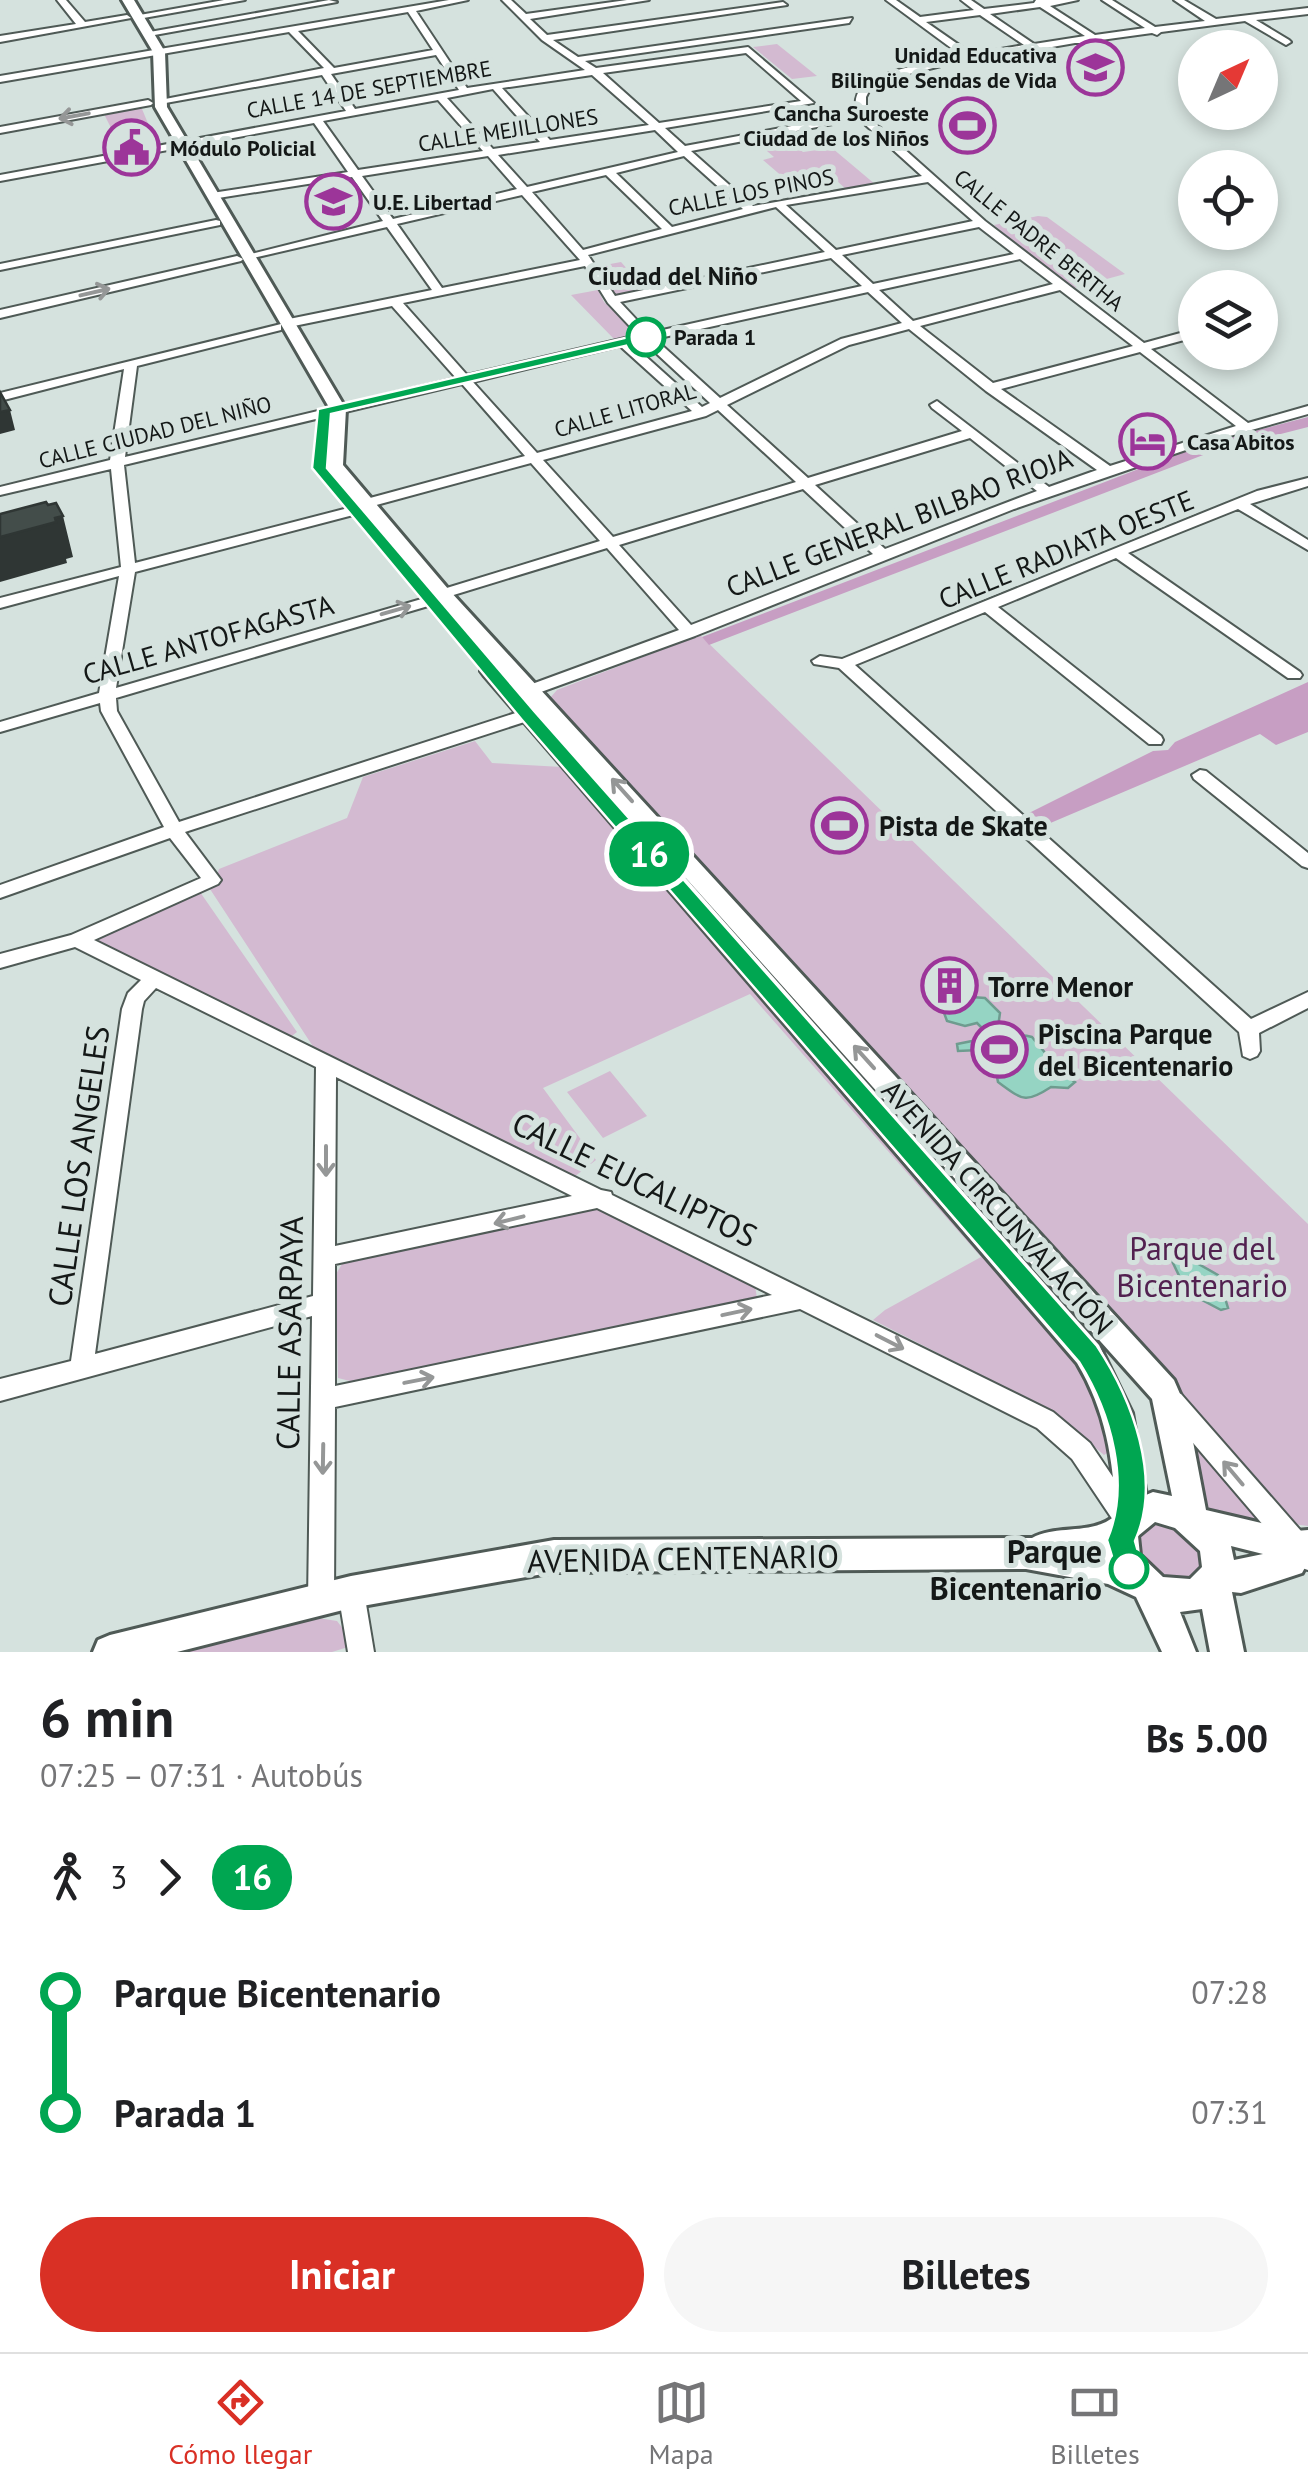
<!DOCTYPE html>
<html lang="es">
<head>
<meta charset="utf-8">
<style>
	:root { --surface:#fff; --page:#f6f6f6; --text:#202124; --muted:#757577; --line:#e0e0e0; --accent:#d93025 }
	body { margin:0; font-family:"PT Sans",sans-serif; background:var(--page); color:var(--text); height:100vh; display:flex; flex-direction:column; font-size:38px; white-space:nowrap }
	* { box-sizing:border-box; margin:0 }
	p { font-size:32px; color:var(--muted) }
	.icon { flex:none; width:55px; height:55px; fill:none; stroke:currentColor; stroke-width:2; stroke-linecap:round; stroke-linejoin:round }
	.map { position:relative; height:1652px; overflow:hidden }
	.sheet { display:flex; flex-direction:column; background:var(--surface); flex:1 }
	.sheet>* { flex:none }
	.badge { padding:0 20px; border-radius:32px; font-size:35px; line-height:65px }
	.needle { width:65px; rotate:44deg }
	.tools { position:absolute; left:1178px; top:30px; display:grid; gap:20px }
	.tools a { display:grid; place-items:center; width:100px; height:100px; border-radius:50%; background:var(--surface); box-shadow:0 5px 15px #0003; font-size:50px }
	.map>.badge { position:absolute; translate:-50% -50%; box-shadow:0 0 0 5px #fff }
	.legs { display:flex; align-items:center; gap:15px; height:110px; padding:0 40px; font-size:32px }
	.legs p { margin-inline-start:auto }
	.summary { display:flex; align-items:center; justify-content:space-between; height:170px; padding:0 40px }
	h1 { font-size:55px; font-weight:700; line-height:75px }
	.action { display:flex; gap:20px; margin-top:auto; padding:20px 40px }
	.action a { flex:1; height:115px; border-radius:60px; background:var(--accent); color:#fff; font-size:40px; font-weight:700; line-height:115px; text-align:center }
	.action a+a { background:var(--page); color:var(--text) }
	ul { padding:0 40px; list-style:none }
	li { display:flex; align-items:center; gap:35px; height:120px; font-size:38px }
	li i { display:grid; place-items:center; width:15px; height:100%; margin:0 12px; background:currentColor }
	li i::after { content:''; width:25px; height:25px; margin:-12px; border:8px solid; border-radius:50%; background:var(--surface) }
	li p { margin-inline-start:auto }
	li:first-child i { background:linear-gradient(#0000 50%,currentColor 0) }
	li:last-child i { background:linear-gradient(currentColor 50%,#0000 0) }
	.tab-bar { display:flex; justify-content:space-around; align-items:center; height:140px; border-top:2px solid var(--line); background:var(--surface); font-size:28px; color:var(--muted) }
	.tab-bar a { display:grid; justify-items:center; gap:5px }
	.tab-bar .on { color:var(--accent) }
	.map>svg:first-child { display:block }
	.green { fill:#d3bad1 }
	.forest { fill:#c79ec3 }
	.water { fill:#95d4c3; stroke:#6e9c8f; stroke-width:2.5 }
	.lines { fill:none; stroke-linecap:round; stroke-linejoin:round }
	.minor-casing { stroke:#4f5a56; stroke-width:4 }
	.major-casing { stroke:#4f5a56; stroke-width:6 }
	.minor { fill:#fff; fill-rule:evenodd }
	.major { fill:#fff; fill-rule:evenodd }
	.shaded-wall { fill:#2f3634 }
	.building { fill:#434d4a; stroke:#2f3634; stroke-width:2.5 }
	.oneway { stroke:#959797 }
	.line-1 { fill:#00a651; stroke:#fff; stroke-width:2.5 }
	.stop-1-dot { fill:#fff; stroke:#00a651; stroke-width:5 }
	.labels { text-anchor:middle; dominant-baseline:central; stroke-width:10; stroke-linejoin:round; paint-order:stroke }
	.far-poi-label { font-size:22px; font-weight:bold; fill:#141817; stroke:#d5e2de; text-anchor:start }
	.far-street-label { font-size:22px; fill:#141817; stroke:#d5e2de }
	.far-stop-label { font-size:22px; font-weight:bold; fill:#141817; stroke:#d5e2de; text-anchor:start }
	.far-neighbourhood-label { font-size:25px; font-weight:bold; fill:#141817; stroke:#d5e2de }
	.street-label { font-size:28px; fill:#141817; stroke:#d5e2de }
	.poi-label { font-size:28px; font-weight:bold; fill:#141817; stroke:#d5e2de; text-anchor:start }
	.near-street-label { font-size:32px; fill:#141817; stroke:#d5e2de }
	.near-park-label { font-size:32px; fill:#522150; stroke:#d5e2de }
	.near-stop-label { font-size:32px; font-weight:bold; fill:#141817; stroke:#d5e2de; text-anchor:end }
</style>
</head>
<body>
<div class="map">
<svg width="1308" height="1652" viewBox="0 0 1308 1652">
	<rect width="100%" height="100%" fill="#d5e2de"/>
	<path class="green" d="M777,44L817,76L792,79L753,47Z
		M131,109H142L157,145L123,152L104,114Z
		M781,134L803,152L832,148L876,185L847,190L826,171L784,178L763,160L774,157L753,139Z
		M1038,216L1047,217L1125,274L1070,289L994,225Z
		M621,262L646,290L616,296L594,267Z
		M598,290L604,302L639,335L615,340L571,295Z
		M700,635L1308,1224V1526L1293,1524L852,1030L553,704L550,698L557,690Z
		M475,741L492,763L562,767L1003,1269L1091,1380L1112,1450L1104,1455L1052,1411L873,1320L885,1310L981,1257L750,994L543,1088L596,1160L574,1177L314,1048L208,886L215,882L219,869L347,818L363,777Z
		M200,892L297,1032L288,1039L99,944V938Z
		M610,1071L647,1116L603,1138L567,1092Z
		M597,1207L755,1286L757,1298L748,1303L354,1382L338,1378L336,1274L342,1264Z
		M1193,1439L1268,1529L1218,1517L1209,1510Z
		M1156,1522H1167L1202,1547C1203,1569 1201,1575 1181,1584C1172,1581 1156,1578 1149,1571C1132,1555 1137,1532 1156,1522Z
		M318,1618L337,1621L347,1634L348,1647L332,1652H186Z"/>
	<path class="forest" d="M1308,417V427L1211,452L709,645L702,637L1201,445Z
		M1308,682V732L1276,745L1260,734L1041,827L1027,814L1153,751L1168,750L1175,742Z"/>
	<path class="water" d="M971,997L985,998L1000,1013L998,1027C1009,1041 1018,1032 1032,1037L1061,1072L1075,1082L1068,1088L1051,1087C1025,1104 1023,1100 998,1082L993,1057L980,1050L958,1051L957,1044L977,1040L985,1031L977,1023L965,1026L947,1021L943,1010Z
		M1179,1253L1218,1275L1228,1308L1221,1310L1187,1292L1171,1259Z"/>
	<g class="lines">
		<defs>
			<path id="minor" d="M57,0H66L85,22L127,15L131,18L0,42V36L76,24Z
				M224,0H245L138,19L134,16Z
				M329,0L337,2L149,36L144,33Z
				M449,0H468L416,11L467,88L585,70L542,40L502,0H511L526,14L627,0H649L530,19L547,35L783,2L787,5L553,40L578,57L852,18L849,23L585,61L596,68L748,47L814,103L665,128L685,146L856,114C856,106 854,97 860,90C874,70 938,61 962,56L886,0H896L920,17L974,10L961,0H971L984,9L1034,3L1036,0H1078L1050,6L1095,35L1145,28L1102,0H1112L1155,27L1205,21L1174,0H1184L1216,19L1308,8V14L1256,20L1289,40L1291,42L1286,45L1245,21L1161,32L1157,35L1152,33L1101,40L1097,43H1075L941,66L897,77L870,89L866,97V115L985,221L1144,343L1195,329V337L1151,349L1248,423L1308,406V414L1212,441L1014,509L695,636L519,700L511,695L513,691L679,630L607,548L447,597H437L434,594L437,591L600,541L531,463L369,507H359V501L525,456L462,384L124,465L135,563L352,507L359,511L357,514L135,572L116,688L425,598L430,596L438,601L435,604L116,698L117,711L179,822L534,707H546L548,711L546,715L185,832L221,880L218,884L94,940L601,1190L611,1192L612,1195L1053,1412L1090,1443L1135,1510L1138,1518L1135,1526L1126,1530L1117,1526L1072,1459L1037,1428L800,1309L335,1407L334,1601L330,1610L321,1614L312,1610L308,1601L312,1316L0,1401V1379L71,1361L122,1009L128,993L141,980L75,947L0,968V954L71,935L201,878L170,838L0,898V885L164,827L101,711L100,703L0,732V722L99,693L119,576L0,608V598L121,567L111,469L0,495V487L110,460L124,369L0,401V393L281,324V330L137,366L125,457L456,378L392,306L289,327L283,323L289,319L432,290L387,227L249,259L243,256L383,221L352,177L212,199L207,196L212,193L348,172L314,123L0,181V175L346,111L322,75L160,104L155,101L324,68L289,32L0,82V76ZM1040,7L1085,36L1034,44L990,14ZM408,12L433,50L334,68L298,31ZM980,15L1024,45L972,54L926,22ZM746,53L801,101L659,123L603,73ZM436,55L459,90L355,109L331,74ZM592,75L649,125L550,140L502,88ZM493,89L540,142L493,149L447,98ZM438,100L483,151L358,170L323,121ZM859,119L922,176L753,206L691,151ZM655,130L678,152L527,187L498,155ZM488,156L517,189L393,219L362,176ZM684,156L743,209L672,227L616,173ZM606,175L662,229L583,250L532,192ZM928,182L973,221L836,250L786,205ZM522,195L580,260L442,288L397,224ZM776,207L825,252L615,296L588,255ZM979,227L1014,254L873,284L842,255ZM831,258L862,286L649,333L620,302ZM1020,259L1053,284L913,321L879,290ZM585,266L608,303L638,335L467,375L403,303ZM1060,290L1133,346L993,383L920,326ZM868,292L902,323L841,339L720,398L655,339ZM909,329L986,391L1097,470L1049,487L937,401L930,405L932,408L962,431L808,478L727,405L849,345ZM643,341L710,403L702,407L632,344ZM620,346L692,411L537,453L473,382ZM1140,352L1236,426L1110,466L1001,389ZM718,410L796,482L613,537L543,460L706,416ZM970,438L1037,491L885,549L815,485ZM803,489L873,554L691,625L619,545ZM156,988L316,1067L313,1296L95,1354L142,1009L144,1001ZM336,1077L572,1196L335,1246ZM597,1208L772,1295L335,1386V1264Z
				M148,100L153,103L151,105L0,133V127Z
				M216,220L220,221V225L0,270V264Z
				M237,256L243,259L241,261L0,318V310Z
				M1308,478V486L1250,504L1308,540V550L1238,509L1128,553L1300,672L1302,675L1300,678H1288L1116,558L998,607L1161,736L1163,740L1161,744H1149L985,612L855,665L1251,1019L1308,992V1008L1259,1033L1260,1051L1257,1056L1250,1059L1243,1056L1239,1032L839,668L814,664L812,661L820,656L842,659L1257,491Z
				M1200,770L1206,771L1308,853V868L1302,866L1194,779L1192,775Z
				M1173,1391L1181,1394L1308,1539V1570L1299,1567L1165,1410L1161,1402L1165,1394Z
				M351,1579L360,1583L364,1592L374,1652H348L338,1592L342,1583Z"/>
			<path id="major" d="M122,0H134L165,52L167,107L346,409L343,465L449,590L1174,1380L1187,1410L1206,1510L1296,1531L1308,1530V1562L1302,1573L1241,1593L1232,1592L1244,1652H1210L1202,1609L1180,1612L1196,1652H1162L1136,1597L1108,1584L1026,1569L554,1572L351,1608L177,1652H93L98,1640L110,1635L351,1576L554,1540L1032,1538C1057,1524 1093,1536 1116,1515C1113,1460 1106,1411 1077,1363L484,675L481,671L484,667L496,666L325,466L330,409L155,107L153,52ZM659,848L1152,1399L1172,1496L1153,1492L1146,1495L1132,1413L1099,1345ZM1155,1522L1175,1528L1200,1551L1202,1567L1190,1579L1163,1577L1140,1555L1138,1536ZM1231,1546L1263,1554L1234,1560Z"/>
		</defs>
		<use href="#minor" class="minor-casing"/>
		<use href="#major" class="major-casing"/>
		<use href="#minor" class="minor"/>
		<use href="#major" class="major"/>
	</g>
	<path class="shaded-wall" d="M10,410L15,430L0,434V412Z
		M63,516L73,557L66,559L67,563L0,582V537Z"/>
	<path class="building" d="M0,392L10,410L0,412Z
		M46,502L48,505L56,503L63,516L55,518L56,522L0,537V514Z"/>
	<defs><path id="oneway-shaft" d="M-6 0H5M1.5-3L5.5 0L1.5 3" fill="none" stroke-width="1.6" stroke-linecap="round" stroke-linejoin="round" transform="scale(2.5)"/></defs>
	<g class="oneway">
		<use href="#oneway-shaft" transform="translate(74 116) rotate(170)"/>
		<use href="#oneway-shaft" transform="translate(95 292) rotate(-13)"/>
		<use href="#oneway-shaft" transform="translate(396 610) rotate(-16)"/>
		<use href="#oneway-shaft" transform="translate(622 790) rotate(-132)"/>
		<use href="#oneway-shaft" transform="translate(864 1057) rotate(-132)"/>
		<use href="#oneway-shaft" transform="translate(326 1161) rotate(90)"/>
		<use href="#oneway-shaft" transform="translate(509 1220) rotate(166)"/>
		<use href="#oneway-shaft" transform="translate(737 1312) rotate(-12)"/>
		<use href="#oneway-shaft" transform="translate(890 1342) rotate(27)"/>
		<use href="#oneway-shaft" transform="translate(419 1380) rotate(-11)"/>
		<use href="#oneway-shaft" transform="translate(323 1459) rotate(91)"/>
		<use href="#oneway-shaft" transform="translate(1233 1473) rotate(-130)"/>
	</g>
	<path class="line-1" d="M646,333L653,337L651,340L331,414L327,468L535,712L1097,1346C1132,1399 1163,1479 1135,1541L1143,1569L1139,1579L1129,1583L1119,1579L1107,1540C1131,1484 1111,1413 1079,1362L522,720L312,468L318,409Z"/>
	<defs>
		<symbol id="school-ring" viewBox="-11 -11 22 22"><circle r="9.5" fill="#d5e2de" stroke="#9c3599" stroke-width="1.5"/><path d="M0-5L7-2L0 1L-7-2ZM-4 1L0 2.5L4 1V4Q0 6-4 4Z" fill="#9c3599"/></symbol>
		<symbol id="stadium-ring" viewBox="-11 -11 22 22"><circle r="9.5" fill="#d5e2de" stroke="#9c3599" stroke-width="1.5"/><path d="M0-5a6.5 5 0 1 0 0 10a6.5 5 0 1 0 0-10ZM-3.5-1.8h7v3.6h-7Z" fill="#9c3599"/></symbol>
		<symbol id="civic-ring" viewBox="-11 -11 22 22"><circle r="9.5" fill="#d5e2de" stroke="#9c3599" stroke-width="1.5"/><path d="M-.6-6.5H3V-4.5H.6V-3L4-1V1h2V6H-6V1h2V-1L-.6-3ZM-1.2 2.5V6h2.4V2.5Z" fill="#9c3599"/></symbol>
		<symbol id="hotel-ring" viewBox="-11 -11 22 22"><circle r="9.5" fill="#d5e2de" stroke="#9c3599" stroke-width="1.5"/><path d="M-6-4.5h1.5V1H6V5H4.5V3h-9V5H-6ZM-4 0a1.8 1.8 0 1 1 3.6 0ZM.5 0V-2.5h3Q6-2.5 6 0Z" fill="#9c3599"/></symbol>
		<symbol id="building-ring" viewBox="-11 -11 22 22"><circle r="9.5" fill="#d5e2de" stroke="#9c3599" stroke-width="1.5"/><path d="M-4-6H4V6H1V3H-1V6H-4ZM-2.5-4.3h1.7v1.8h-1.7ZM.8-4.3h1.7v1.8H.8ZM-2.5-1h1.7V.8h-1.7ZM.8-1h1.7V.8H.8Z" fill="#9c3599"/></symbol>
	</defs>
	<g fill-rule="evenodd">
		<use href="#school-ring" x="1064" y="36" width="63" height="63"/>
		<use href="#stadium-ring" x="936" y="94" width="63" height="63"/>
		<use href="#civic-ring" x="100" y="116" width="63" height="63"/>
		<use href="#school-ring" x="302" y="170" width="63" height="63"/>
		<use href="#hotel-ring" x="1116" y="410" width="63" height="63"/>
		<use href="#stadium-ring" x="808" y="794" width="63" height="63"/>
		<use href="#building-ring" x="918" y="954" width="63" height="63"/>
		<use href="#stadium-ring" x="968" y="1018" width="63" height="63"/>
	</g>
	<g class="stop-1-dot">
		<circle cx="646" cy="337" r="18"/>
		<circle cx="1129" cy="1569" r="18"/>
	</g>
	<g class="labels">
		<g class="far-poi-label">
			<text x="1057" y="55" text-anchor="end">Unidad Educativa<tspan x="1057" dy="25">Bilingüe Sendas de Vida</tspan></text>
			<text x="929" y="113" text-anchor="end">Cancha Suroeste<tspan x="929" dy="25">Ciudad de los Niños</tspan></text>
			<text x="170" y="148">Módulo Policial</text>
			<text x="373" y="202">U.E. Libertad</text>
			<text x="1187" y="442">Casa Abitos</text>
		</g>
		<g class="far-street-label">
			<text transform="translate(369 89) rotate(-10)">CALLE 14 DE SEPTIEMBRE</text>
			<text transform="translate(508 130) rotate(-9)">CALLE MEJILLONES</text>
			<text transform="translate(751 192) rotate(-11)">CALLE LOS PINOS</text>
			<text transform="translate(1039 240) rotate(39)">CALLE PADRE BERTHA</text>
			<text transform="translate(625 410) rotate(-16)">CALLE LITORAL</text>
			<text transform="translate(155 432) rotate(-14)">CALLE CIUDAD DEL NIÑO</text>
		</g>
		<g class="far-stop-label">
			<text x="674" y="337">Parada 1</text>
		</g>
		<g class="far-neighbourhood-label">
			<text x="673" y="276">Ciudad del Niño</text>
		</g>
		<g class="street-label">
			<text transform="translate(899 522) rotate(-21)">CALLE GENERAL BILBAO RIOJA</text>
			<text transform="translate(1066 549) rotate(-22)">CALLE RADIATA OESTE</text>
			<text transform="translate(208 639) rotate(-16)">CALLE ANTOFAGASTA</text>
			<text transform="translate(998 1207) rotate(48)">AVENIDA CIRCUNVALACIÓN</text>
		</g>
		<g class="poi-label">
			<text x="879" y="825">Pista de Skate</text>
			<text x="988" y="986">Torre Menor</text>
			<text x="1038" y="1033">Piscina Parque<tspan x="1038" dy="32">del Bicentenario</tspan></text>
		</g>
		<g class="near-street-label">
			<text transform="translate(78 1166) rotate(-82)">CALLE LOS ANGELES</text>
			<text transform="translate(635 1179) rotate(26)">CALLE EUCALIPTOS</text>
			<text transform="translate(289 1333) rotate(-89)">CALLE ASARPAYA</text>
			<text transform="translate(683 1558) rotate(-1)">AVENIDA CENTENARIO</text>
		</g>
		<g class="near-park-label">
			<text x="1202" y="1248">Parque del<tspan x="1202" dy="37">Bicentenario</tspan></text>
		</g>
		<g class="near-stop-label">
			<text x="1102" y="1551">Parque<tspan x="1102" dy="37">Bicentenario</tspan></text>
		</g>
	</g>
</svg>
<div class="tools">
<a><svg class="needle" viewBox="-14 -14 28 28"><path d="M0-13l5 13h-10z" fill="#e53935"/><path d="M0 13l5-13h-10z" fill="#757577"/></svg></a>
<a><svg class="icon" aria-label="locate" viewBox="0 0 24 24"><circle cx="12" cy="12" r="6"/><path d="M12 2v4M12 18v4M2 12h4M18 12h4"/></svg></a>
<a><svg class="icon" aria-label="layers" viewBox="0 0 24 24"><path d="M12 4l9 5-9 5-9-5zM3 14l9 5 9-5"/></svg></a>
</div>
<b class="badge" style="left:649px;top:854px;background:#00a651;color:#fff">16</b>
</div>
<section class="sheet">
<div class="summary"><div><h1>6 min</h1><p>07:25 – 07:31 · Autobús</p></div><b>Bs 5.00</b></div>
<div class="legs"><svg class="icon" aria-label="walk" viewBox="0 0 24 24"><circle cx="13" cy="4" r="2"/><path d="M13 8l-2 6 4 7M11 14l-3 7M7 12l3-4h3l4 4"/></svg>3<svg class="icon" aria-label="forward" viewBox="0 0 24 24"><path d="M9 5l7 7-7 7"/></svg><b class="badge" style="background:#00a651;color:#fff">16</b></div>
<ul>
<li><i style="color:#00a651"></i><b>Parque Bicentenario</b><p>07:28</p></li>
<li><i style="color:#00a651"></i><b>Parada 1</b><p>07:31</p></li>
</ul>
<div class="action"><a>Iniciar</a><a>Billetes</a></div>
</section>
<nav class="tab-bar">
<a class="on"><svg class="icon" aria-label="directions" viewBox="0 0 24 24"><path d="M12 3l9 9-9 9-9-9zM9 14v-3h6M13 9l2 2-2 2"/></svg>Cómo llegar</a>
<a><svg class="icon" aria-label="map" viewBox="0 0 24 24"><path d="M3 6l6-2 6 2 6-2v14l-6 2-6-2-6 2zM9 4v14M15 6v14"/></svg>Mapa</a>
<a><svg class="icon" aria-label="tickets" viewBox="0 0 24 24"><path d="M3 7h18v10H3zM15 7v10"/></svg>Billetes</a>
</nav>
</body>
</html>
